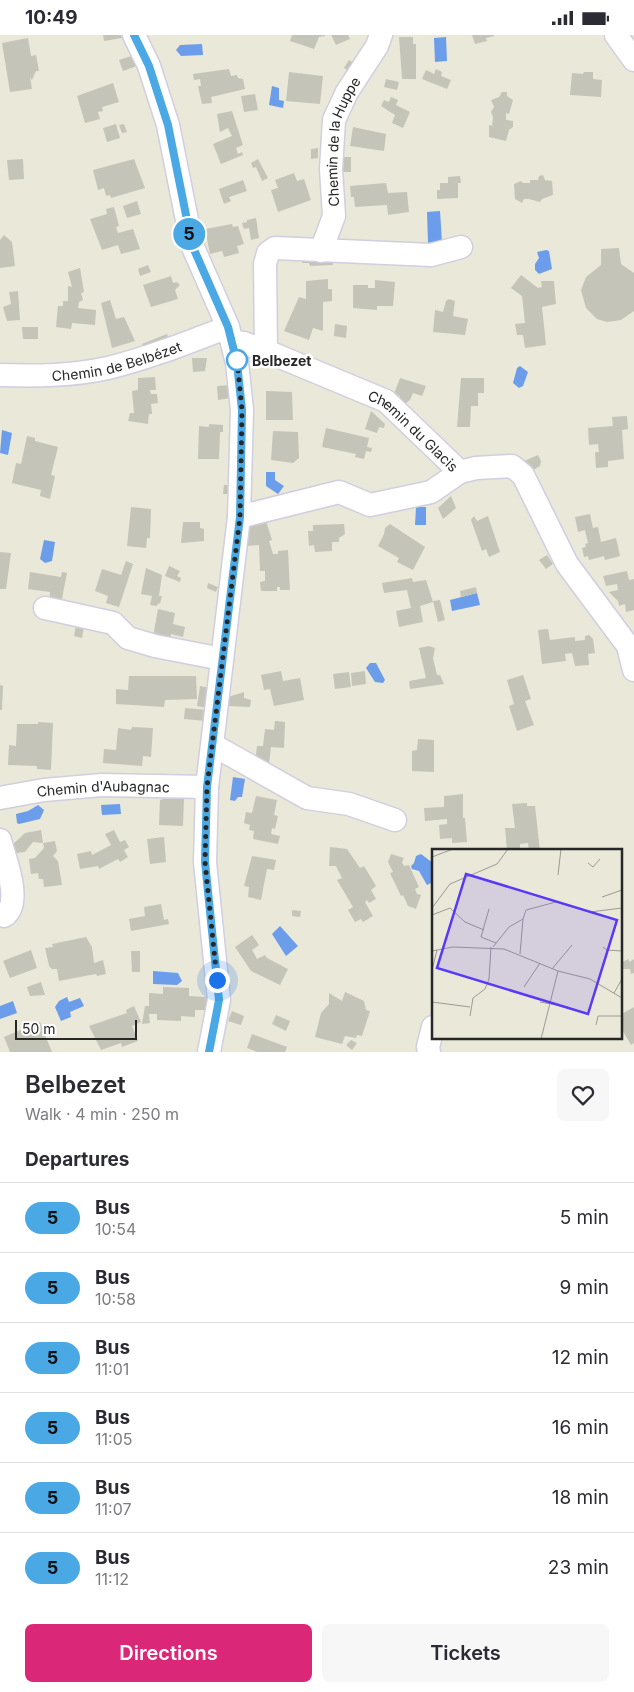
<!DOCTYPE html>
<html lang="en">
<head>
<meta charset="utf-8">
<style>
	:root { --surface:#fff; --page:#f7f7f7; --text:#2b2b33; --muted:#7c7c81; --line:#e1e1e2; --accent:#db2777 }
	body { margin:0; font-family:Inter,sans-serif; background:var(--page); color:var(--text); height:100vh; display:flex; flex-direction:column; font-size:19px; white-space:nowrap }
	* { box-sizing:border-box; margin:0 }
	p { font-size:16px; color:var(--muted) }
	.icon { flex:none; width:28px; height:28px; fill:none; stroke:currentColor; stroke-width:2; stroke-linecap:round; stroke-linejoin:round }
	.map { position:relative; height:1017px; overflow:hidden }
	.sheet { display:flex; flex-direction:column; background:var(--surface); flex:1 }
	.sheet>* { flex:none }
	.badge { padding:0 10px; border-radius:16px; font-size:18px; line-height:32px }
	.scale { position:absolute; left:15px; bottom:12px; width:122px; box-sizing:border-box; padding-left:5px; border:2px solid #272727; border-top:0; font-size:14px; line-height:18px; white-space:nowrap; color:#272727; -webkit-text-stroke:4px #fff; paint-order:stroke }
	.you { position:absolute; width:25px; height:25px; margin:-12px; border:4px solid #fff; border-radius:50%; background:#1a73e8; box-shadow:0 0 0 8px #1a73e833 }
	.map>.badge { position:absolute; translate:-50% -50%; box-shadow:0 0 0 2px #fff }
	h2 { padding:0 25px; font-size:19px; line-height:45px }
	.round { display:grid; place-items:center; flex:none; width:52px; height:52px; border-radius:8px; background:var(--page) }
	.headline { display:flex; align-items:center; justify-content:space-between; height:85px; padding:0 25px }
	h1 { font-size:24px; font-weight:600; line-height:38px }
	.button { display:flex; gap:10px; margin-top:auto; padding:10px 25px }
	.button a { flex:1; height:58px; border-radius:8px; background:var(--accent); color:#fff; font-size:20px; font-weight:600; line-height:58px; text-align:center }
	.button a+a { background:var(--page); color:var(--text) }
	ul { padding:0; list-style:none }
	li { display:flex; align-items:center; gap:15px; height:70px; padding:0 25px; border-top:1px solid var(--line) }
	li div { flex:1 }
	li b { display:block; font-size:19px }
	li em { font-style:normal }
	li .badge { min-width:55px; font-weight:700; text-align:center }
	.status { display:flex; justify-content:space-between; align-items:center; height:35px; padding:0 25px; background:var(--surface); direction:ltr }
	.status svg { height:14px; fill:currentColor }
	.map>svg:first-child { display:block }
	.water { fill:#6c9deb }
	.building { fill:#c5c4b8 }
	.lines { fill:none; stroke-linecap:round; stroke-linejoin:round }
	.minor-casing { stroke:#d1cee0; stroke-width:25 }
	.minor { stroke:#fff; stroke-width:22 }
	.line-casing { stroke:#fff; stroke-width:11 }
	.line { stroke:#4aa9e4; stroke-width:8 }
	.walk { stroke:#272727; stroke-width:5; stroke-dasharray:0 9 }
	.stop-dot { fill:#fff; stroke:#4aa9e4; stroke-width:2.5 }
	.labels { text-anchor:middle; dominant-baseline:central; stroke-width:5; stroke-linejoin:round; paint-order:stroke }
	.street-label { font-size:14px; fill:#272727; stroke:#fff }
	.stop-label { font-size:14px; font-weight:bold; fill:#272727; stroke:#fff; text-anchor:start }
	.inset-road { fill:none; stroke:#9c9b92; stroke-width:1 }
	.view { fill:#583af5; fill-opacity:0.15; stroke:#583af5; stroke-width:2.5 }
	.inset-edge { fill:none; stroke:#272727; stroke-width:2.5 }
</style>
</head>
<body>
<div class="status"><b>10:49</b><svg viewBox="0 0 49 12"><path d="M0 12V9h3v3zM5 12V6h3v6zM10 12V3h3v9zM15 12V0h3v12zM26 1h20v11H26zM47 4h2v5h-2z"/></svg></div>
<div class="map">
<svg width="634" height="1017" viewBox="0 0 634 1017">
	<rect width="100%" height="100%" fill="#eae8d9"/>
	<path class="water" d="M446,2L447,26L435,27L434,3Z
		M202,9L203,20L181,21L176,15L180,10Z
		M272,51L279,53V65L284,66L283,73L269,70Z
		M440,176L442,207L428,208L427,177Z
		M546,215L549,216L552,234L539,239L535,235V229L539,223L537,217Z
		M520,331L528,337L523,351L519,353L513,348L517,333Z
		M2,395L12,398L8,420L0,418Z
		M266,437H275V445L284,451L278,459L266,451Z
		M416,472H426V490H415Z
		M44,505L55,507L52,526L45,528L40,524Z
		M477,558L480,570L452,576L450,565Z
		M370,628H376L385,645L383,648L375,647L366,633Z
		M233,742L245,744L242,762H238L235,766L230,765Z
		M120,769L121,779L102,780L101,770Z
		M38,770L44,775L40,784L19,789L17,788L16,779L28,776Z
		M421,819L433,828V847L427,850L419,836L412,834L411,831L414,828L416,821Z
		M280,891L298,911L286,921L272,899Z
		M153,936L178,938L182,946L177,950L153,949Z
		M67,962L69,967L80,963L84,971L70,977L71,982L61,986L55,972L59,966Z
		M13,966L17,978L0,984V971Z"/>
	<path class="building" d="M103,0H121L122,3L104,6Z
		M292,0H325V1L319,2L314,14L290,6Z
		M331,0H348L350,4L336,10Z
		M472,0H494V1L486,3L487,6L475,9Z
		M399,2H413V9H416V44H402Z
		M28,3L31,21L36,20L39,36H36L32,45L30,42L32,54L10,57L2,8Z
		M131,21L137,31L123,36L119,25Z
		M349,25L359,31L353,39L344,33Z
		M229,34L231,41L237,40L238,43L243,44L245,54L211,62L212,68L202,69L198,51H201L200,44L194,45L193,39Z
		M436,34L442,37L441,41L451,45L447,54L422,44L426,35L434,39Z
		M289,37L323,41L320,69L286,66Z
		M584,37H593V44L602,45L601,62L570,60L572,38L583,39Z
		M386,44L399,47L397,55L384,52Z
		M113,48L119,67L102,72L103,76L98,77L100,84L85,88L77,61Z
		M502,57H507V61L513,65L509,79L506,78V85L513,86V92L509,95L506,106L489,102V90L492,91L493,82L491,77L494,72L491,65L499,62Z
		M255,59L258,75L244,77L241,61Z
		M391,62L398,65L396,70L410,77L403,93L392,88L395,80L381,71L384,65L389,67Z
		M232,76L243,110L236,113L238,119L242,117L243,120L221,129L213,109L232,101L228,93L220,97L217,79Z
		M116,89L120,103L107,107L103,93Z
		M124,89L127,97L122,98L119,90Z
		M353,92L386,99L384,116L350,111Z
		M318,113V123L311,124V114Z
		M335,122H351V137H335Z
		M23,124L24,144L9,145L7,125Z
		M134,124L145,153L111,163L110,160L106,161L104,153L98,155L93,135Z
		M258,124L268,143L262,146L256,132L253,133L251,128Z
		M294,138L297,146L304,144L311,165L278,177L271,155L278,153L275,145Z
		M543,140L545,145L552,146L553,160L542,164L540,167L529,164H524L522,168L515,164L514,149L521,146L523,148H530V145H538L539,141Z
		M460,141L461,148H458V163L437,164V155H440V148H448V142Z
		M243,145L247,156L229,162L231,166L224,169L219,154Z
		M386,148L388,158L407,157L409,177L388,180L387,170L355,172L354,162H351L350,151Z
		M137,166L141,179L127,183L123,171Z
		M114,172L119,191L116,192L118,198L133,194L140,214L121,219L118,210L102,215L90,184L107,179L106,174Z
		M256,183L259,203L251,205L249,193L244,194L242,188L247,187V185Z
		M232,189L233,192L238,191L244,209L237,211L239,218L224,222L222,216L210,219L205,194Z
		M4,200L12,207L15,231L0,233V205Z
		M619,213L621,229L634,238V276L621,285L607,287L597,284L586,273L581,255L586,242L601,230V214Z
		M302,218L332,220L333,230L310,231L309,228H302Z
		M148,230L151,237L140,241L138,234Z
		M80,233L84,257L81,258L83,265L79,267L78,273L96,275L95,290L72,288L71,294L56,292L58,271H63V266H68V251L72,252L68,237Z
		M521,240L538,253L542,252L541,246H554L556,269L542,272L546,310L525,313L523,300H517L515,289L525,288L522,261L511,253Z
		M171,241L173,248L177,247L180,250L175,255L178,264L151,272L143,250Z
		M328,244V254H332V266L323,267V296L313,293L309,305L284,296L299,262L306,264V246Z
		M375,245L395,247L393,271H377V275L353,273V250H368V253H375Z
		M18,256L20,285L7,286L3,272L11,269L9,257Z
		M449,264L455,266L453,281L468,284L465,300L433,297L435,275L443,277L446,266Z
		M110,265L116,284L124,282L135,306L112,313L101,268Z
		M335,289L347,291L346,303L334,301Z
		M22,292H38V304H23Z
		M167,299L171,309L145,318L142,309Z
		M192,323H207L205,336L193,337Z
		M155,342L156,355H150L151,359H157L158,368L151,369L152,379H149L148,389L128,386L130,378H134L132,356L138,355V343Z
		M400,343L426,351L422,361L413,358L410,365L401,372L396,368L400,361L394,359Z
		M461,343H484V358H478V371H471L470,392H457Z
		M230,350L231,363L218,365L217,351Z
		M266,356L292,357L293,385H266Z
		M371,376L385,389L384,393L379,392L377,398L365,394Z
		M627,381L628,394L622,395L624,424L608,426V432L596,433L595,417H599L598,409L589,410L588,393L613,391L612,382Z
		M209,389L223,390V397H220L219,424H198L199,391L209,392Z
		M326,393L369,403L367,412L372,413L371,417L366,416L364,424L355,422L356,419L322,412Z
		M273,396L298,397L299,423L293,428L271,425Z
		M27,401L35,403V406L58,412L51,440L55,441L50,464L40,461L41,455L12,448L16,428L21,429Z
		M538,420L541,426L540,431L528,438L522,427Z
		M224,450H231L230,459H223Z
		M451,461L456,473L443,484L438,473Z
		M131,472L151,474L150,503H147L146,513L127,511Z
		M590,479L593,493L598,492L601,507L616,503L620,521L605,525L604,521L589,525L588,521L584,522L582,513L586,512L585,509L588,508L585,495L578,497L575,482Z
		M474,481L477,486L488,481L500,517L489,522L486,514L482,516L471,485Z
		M266,486L272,505L269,506L273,519H278V516L288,515L290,555H280V552H277V556H261L260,547L265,546V536H260L259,510L246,511L247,491Z
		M183,487H200V493L204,494V506L181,508Z
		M344,489L345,499L339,503V507H332V516L315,517L314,510L309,511L308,496H313V490Z
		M390,489L425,512L413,535L397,527L399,523L378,511L384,499L385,493Z
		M0,517L11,518L6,554H0Z
		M547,520L553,529L546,534L539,525Z
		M126,526L133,529L119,572L106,568L108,561L95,556L102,534L121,540Z
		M169,531L180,536L177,541L181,543L180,547L165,541Z
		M146,533L162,540L159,561H162L160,569L158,568L157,571L150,570L152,561L141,559Z
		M627,536L629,545L634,544V575L626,577L625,569L619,571L618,566L609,557L618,555L617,549L606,551L603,541Z
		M30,537L61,542L62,537L67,538L61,569H49L50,557L28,554Z
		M412,543L413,547L426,545L433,567L420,571L423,587L399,592L396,576L411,573L407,555L384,558L382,548Z
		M208,548L218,552L216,557L207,553Z
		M476,552L477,558L461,562L460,556Z
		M440,565L445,585L438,587L433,566Z
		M158,574L175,578L173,589L185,592L183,602L171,599L169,606L153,602Z
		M76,590L84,592L82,603L74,601Z
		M548,594L550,605L575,602V606L585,605V601L589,600L593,604L595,618L588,619L589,630L575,631L572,618L565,619L566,626L542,629L538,595Z
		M429,611L435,613L433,623L437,640H440L444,649L410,654L409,646L426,643L419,613Z
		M281,636L283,646L300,643L304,665L274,671L270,654L264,655L261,640Z
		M365,636L366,649L352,651L351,638Z
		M349,637L351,652L335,654L333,639Z
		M523,640L531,664L525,666L534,690L517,696L509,671L514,669L507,645Z
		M129,641H196L197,664L165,665L164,672L116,669V654L128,655Z
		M0,650L3,651L2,675H0Z
		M200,651L210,653L208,673L197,671Z
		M244,657V663L251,665L250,672L226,671L228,662Z
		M185,673L208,675L206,686L184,684Z
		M275,686L285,687L284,713L271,712L269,729L255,727L257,711H263L265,694L274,695Z
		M38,687L53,688L51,735L37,734V731L8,730L9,710L16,711L17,689H38Z
		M132,692L153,693L151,722L143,721L142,731L103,728L104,714L116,715L118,693L131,695Z
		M418,704L434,705V737L412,736V716L417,715Z
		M463,759V783H465L467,807L452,808V803L440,804L439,790L447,789V784L425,786L424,773L444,772V761Z
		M256,761L277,765L274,780L278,781L275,794L272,793L271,799L280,801L278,809L253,804L254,796L249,795L250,790L244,788L246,777L252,778Z
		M163,764H184L183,791L159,790L160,765Z
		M527,768V771H535L540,816H529L528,808L520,809V816H507L505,793H515L512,769Z
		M41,795L43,808L33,807L25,817L9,819L12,810L25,798Z
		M114,795L120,807L125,805L129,812L124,815L128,822L120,827L118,824L99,834L98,831L80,834L77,819L91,816L92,820L111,810L105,799Z
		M164,802L166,827L150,829L147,804Z
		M55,806L57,816L53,821L58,826L62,850L44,852L43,844H39L38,838L31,839L29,824L35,823L44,813L43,808Z
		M330,812L347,814L360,833L364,831L376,851L371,855L376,864L369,868L367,865L365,867L373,881L363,887L361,884L355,887L348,875L353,872L337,845L342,843L336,831H329Z
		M391,819L404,823L402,827L404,831L409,830L419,852L415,854L417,859L421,860L416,874L408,871L403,860L401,861L390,838L393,837L388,827Z
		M252,821L276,825L274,835L267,834L261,865L248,862L249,852L244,851Z
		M161,869L164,885L168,884L169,889L131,896L129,884L145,881L144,872Z
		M292,875L301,876L300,882L292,881Z
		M252,900L259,910L252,915L257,924L265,920L267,923L288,934L280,950L251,936L235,912Z
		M86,902L92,912L94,928L103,925L106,939L97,941L96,939L59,946L57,934H52L49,931L45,913L53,912L52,909Z
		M31,915L37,933L10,943L3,926Z
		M131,916H140V937H132Z
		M629,924V927L634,924V938L631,939L630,934H622V927Z
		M41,947L45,960L30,961L27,952Z
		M163,952L189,953V961L207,962V975H195V982L181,981V986L157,985V979H149L150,988L142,989L145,971H149V958L163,959Z
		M345,957L364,966L366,975L370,976L362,1001L357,1000L356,1003L345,1001L342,1009L315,1002L321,978L329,969V958L342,966Z
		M134,971L141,987L132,991L138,1006L122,1012L121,1008L101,1015L89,991L127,978L126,975Z
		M634,972V1008L631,1010L620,991V980Z
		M232,976L244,981L241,990L228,986Z
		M276,980L290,986L286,996L272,989Z
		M40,987L52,1017H10L4,1002Z
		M252,999L287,1012L285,1017H257L247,1013Z
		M351,1005L357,1008L352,1015L346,1010Z"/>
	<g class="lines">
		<defs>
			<g id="minor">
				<path d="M134,0L149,31L168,90L192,210L228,292L237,328L242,375L239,482L207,752L205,827L219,965L209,1017"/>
				<path d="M616,0L634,25"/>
				<path id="s1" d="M321,216L334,181L331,134L334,85L347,57L377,11L381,0"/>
				<path id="s2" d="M232,307L244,308L266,316L386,366L460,437L476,433L512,431L523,440L567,529L628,611L634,635"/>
				<path d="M266,316L265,229L268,218L275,213L431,220L461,212"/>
				<path id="s3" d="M0,340C36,341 72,341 108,333C149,323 189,307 228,292"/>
				<path d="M239,482L339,457L370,470L431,457L460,437"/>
				<path d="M45,573L113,588L128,603L155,611L222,624"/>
				<path d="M213,710L307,763L349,769L395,785"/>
				<path id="s4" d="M0,763L44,755L102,750L207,752"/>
				<path d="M0,805C5,824 23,868 4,881"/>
				<path d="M429,1017L428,1012L433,992"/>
			</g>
		</defs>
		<use href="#minor" class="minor-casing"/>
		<use href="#minor" class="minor"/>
	</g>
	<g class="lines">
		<defs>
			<path id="line" d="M134,0L149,31L168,90L192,210L228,292L237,328L242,375L240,482L207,752L205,827L219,965L209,1017"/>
		</defs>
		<use href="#line" class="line-casing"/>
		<use href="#line" class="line"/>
		<path class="walk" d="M217,945L205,827L207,752L240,482L242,375L237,325"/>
	</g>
	<circle class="stop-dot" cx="237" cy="325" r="10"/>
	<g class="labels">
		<g class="street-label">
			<text stroke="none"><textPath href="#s1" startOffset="114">Chemin de la Huppe</textPath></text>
			<text stroke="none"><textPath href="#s3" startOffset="118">Chemin de Belbézet</textPath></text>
			<text stroke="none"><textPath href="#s2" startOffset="205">Chemin du Glacis</textPath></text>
			<text stroke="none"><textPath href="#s4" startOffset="104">Chemin d'Aubagnac</textPath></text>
		</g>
		<g class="stop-label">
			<text x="252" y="325">Belbezet</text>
		</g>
	</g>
	<g transform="translate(432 814)">
		<rect width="190" height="190" fill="#eae8d9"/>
		<path class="inset-road" d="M0,8L21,0M156,14L161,18L168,10M126,26L129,0M170,48L190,41M0,59L18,35L65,15L76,0M57,60L49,88L64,94M0,66L18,59L33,73L52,81M61,98L77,78L91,70L94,61L124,53L158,63L190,59M171,98L175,101L190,102M0,102L21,98L72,100L126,122L158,130L190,149M88,105L91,70M120,120L140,96M0,121L5,101M92,138L108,114M182,144L190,130M0,153L38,158M108,153L136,158M38,167L41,149L53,140L57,130L59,98M164,176L166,167H190M109,190L126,122"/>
		<path class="view" d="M34,25L185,71L156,165L5,119Z"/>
		<rect width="190" height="190" class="inset-edge"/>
	</g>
</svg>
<div class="scale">50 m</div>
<div class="you" style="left:217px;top:945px"></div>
<b class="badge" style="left:189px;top:199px;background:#4aa9e4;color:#111">5</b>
</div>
<section class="sheet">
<div class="headline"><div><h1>Belbezet</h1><p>Walk · 4 min · 250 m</p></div><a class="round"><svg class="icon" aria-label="heart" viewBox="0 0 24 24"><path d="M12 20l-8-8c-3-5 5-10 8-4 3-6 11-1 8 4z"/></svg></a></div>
<h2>Departures</h2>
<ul>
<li><span class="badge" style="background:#4aa9e4;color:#111">5</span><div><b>Bus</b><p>10:54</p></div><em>5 min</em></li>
<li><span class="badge" style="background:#4aa9e4;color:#111">5</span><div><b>Bus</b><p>10:58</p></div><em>9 min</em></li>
<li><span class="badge" style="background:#4aa9e4;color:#111">5</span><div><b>Bus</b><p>11:01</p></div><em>12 min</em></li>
<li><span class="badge" style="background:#4aa9e4;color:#111">5</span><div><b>Bus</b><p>11:05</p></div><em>16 min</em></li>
<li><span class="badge" style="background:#4aa9e4;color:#111">5</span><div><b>Bus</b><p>11:07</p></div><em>18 min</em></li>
<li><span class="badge" style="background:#4aa9e4;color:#111">5</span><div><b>Bus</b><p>11:12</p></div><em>23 min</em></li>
</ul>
<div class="button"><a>Directions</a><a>Tickets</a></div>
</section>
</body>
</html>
